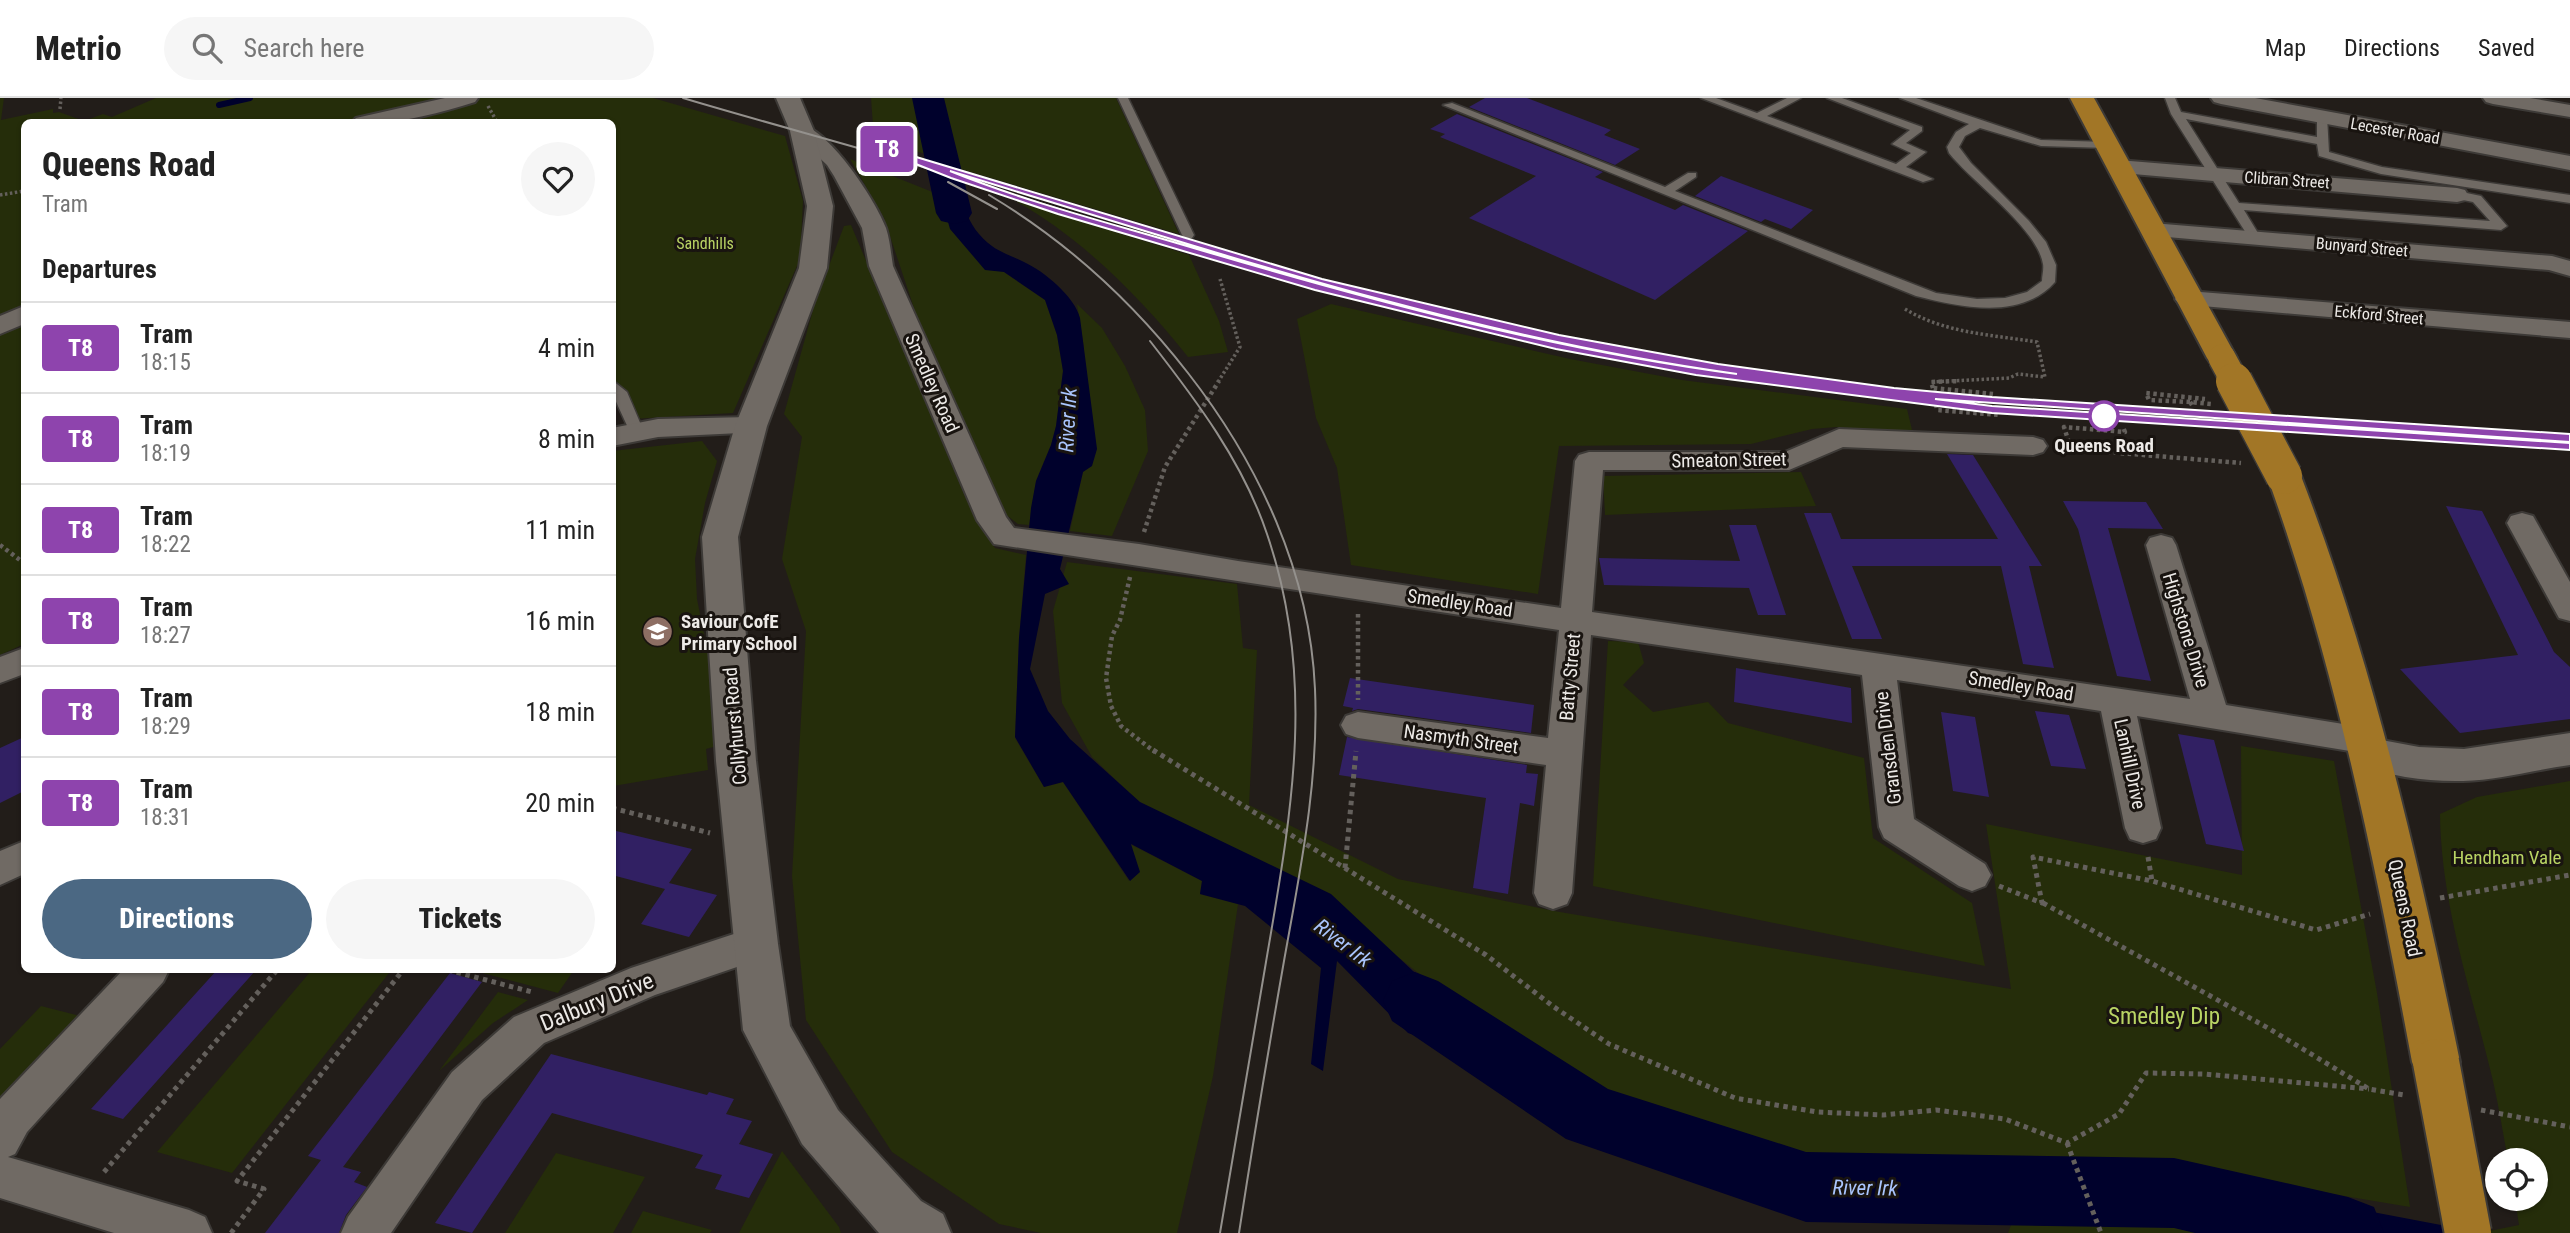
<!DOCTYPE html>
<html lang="en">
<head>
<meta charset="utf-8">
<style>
	:root { --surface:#fff; --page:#f6f6f6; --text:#222; --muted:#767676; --line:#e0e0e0; --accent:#4b6883 }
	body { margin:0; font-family:"Roboto Condensed",sans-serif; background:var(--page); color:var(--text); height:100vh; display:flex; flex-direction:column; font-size:26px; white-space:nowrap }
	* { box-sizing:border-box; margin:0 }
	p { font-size:23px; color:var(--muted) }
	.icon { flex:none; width:38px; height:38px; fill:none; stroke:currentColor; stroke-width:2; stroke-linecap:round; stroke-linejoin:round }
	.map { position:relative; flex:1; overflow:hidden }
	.side { position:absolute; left:21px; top:21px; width:595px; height:854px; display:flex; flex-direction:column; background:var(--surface); border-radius:10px; box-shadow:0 2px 5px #0004 }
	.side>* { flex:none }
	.badge { padding:0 14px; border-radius:5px; font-size:24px; line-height:46px }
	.fabs { position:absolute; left:2485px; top:1050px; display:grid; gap:14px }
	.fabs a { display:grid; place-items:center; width:63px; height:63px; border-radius:50%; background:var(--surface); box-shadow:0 2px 5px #0004; font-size:35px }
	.map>.badge { position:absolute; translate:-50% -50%; box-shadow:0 0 0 4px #fff }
	h2 { padding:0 21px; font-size:26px; line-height:63px }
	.round { display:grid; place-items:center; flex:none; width:74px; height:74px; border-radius:37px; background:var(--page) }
	.head { display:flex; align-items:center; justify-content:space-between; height:119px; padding:0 21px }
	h1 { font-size:33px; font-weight:800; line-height:52px }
	.button { display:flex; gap:14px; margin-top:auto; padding:14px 21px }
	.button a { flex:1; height:80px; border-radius:42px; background:var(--accent); color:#fff; font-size:28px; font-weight:800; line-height:80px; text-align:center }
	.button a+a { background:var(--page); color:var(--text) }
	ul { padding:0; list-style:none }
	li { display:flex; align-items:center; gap:21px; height:91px; padding:0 21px; border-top:2px solid var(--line) }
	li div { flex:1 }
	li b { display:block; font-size:26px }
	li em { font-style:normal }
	li .badge { min-width:77px; font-weight:700; text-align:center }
	header { display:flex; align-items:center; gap:42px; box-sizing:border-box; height:98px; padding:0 35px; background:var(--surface); border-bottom:2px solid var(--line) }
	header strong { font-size:33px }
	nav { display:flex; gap:38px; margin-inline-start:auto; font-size:24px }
	.search { width:490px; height:63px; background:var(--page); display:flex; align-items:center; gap:18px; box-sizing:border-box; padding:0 24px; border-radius:38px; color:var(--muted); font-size:26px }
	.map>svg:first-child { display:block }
	.green { fill:#252d0a }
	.water { fill:#00012c }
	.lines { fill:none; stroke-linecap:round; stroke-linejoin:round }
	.stream { stroke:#00012c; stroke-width:6 }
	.river { fill:#00012c; fill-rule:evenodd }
	.building { fill:#312063 }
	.service-casing { stroke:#3d3a37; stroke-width:3 }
	.minor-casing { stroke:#3d3a37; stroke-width:4 }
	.tertiary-casing { stroke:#3d3a37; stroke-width:4 }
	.trunk-casing { stroke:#3d3a37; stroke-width:4 }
	.path-far2 { stroke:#64605c; stroke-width:3.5; stroke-dasharray:2.5 2.5; stroke-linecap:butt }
	.path-far1 { stroke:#64605c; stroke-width:4.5; stroke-dasharray:3.5 3.5; stroke-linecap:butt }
	.path { stroke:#64605c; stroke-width:5; stroke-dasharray:4.5 4.5; stroke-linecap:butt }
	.service { fill:#706a64; fill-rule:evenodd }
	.minor { fill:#706a64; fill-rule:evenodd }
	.tertiary { fill:#706a64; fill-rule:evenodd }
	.trunk { fill:#a27626; fill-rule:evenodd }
	.tram { stroke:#94918d; stroke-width:2 }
	.trunk-bridge-far2-casing { stroke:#3d3a37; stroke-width:30; stroke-linecap:butt }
	.trunk-bridge-far1-casing { stroke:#3d3a37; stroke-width:39; stroke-linecap:butt }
	.trunk-bridge-casing { stroke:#3d3a37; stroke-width:50; stroke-linecap:butt }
	.trunk-bridge-far2 { stroke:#a27626; stroke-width:27 }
	.trunk-bridge-far1 { stroke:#a27626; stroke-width:36 }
	.trunk-bridge { stroke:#a27626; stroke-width:46 }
	.line { fill:#8e44ad; stroke:#fff; stroke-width:2; fill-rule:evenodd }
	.stop-dot { fill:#fff; stroke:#8e44ad; stroke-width:3.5 }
	.labels { text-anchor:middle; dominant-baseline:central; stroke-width:6; stroke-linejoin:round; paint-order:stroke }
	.far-street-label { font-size:16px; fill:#edeae7; stroke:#191410 }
	.far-park-label { font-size:16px; fill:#b9d464; stroke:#191410 }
	.street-label { font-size:19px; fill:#edeae7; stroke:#191410 }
	.stop-label { font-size:19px; font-weight:bold; fill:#edeae7; stroke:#191410 }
	.poi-label { font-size:19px; font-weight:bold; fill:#edeae7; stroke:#191410; text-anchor:start }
	.park-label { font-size:19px; fill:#b9d464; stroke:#191410 }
	.water-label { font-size:21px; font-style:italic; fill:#aac5fd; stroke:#191410 }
	.near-street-label { font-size:23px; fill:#edeae7; stroke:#191410 }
	.near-park-label { font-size:23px; fill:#b9d464; stroke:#191410 }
</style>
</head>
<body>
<header>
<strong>Metrio</strong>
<div class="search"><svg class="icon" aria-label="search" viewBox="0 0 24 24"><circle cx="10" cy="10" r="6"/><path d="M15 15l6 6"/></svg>Search here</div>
<nav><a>Map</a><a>Directions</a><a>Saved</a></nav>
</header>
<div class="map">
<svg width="2570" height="1135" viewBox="0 0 2570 1135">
	<rect width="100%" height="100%" fill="#221d19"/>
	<path class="green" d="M0,0H4L1,22L53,11V15L59,14L84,23L103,16L112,19L156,0H653L785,38L803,103L800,161L733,315L632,321L613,302L612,24H24V546L0,557Z
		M871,0H920L930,45L929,57L874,41Z
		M938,0H1116L1179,136L954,69Z
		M850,61L940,97L1004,174L1045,202L1057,237L1063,273L1056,328L1051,347L1036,383L1029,427L1018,426L1005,416L918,222L884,120Z
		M1015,103L1189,157L1219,223L1228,254L1188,259C1143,202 1080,138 1015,103Z
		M851,127L966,401L995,450L1026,457L1019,540L1015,640L1044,689L1063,684L1129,783L1130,746L1202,783L1200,796L1238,806L1213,978L1177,1135H1041L999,1126L892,1054L806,922L792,778L806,533L782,461L802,339L784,316L815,205L844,128Z
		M1077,206L1102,230L1125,268L1145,312L1148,353L1112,438L1070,433L1083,374L1084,250Z
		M1331,206L1570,261L1682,282L1907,311L1913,336L1836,329L1812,331L1751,346L1559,348L1538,496L1351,467L1337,370L1316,320L1297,221Z
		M702,343L717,363L705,405L695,461L697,501L710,566L717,648L706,651L708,672L613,688L612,353Z
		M1801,374L1816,408L1605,417L1603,378Z
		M1067,464L1237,486L1243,550L1257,552L1249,707L1398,781L1554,813L2011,891L1986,726L2242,777L2241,648L2334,663L2377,895L2410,1109L2201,1074L1801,1066L1554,983L1344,816L1144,709L1092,659L1062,605L1053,513Z
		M1608,543L1638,544L1644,565L1623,587L1653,614L1708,604L1728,625L1864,660L1873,740L1972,805L1985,868L1593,788Z
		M2570,683V1135H2480L2519,1127L2515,1101H2536V1062H2508C2503,1036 2499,1009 2493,983C2472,895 2441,808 2440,716L2477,699Z
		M308,872H388L389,875L232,1075L157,1054L311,873Z
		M471,872H574L558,895Z
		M498,894L528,902L493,925L439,973Z
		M41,908L84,919L0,1009V951Z
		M782,1053L839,1129L841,1135H739Z
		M556,1055L645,1079L613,1135H505Z
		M2101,1107L2249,1134L2257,1135H2008L2017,1111Z
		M643,1113L712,1132L710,1135H631Z"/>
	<path class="water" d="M930,45L948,49C956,76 960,114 979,136C995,154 1004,154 1024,164C1044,173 1075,199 1080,220L1097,351L1092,368L1083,374L1060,471L1069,486L1045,496L1030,571L1048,613L1070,641L1140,704L1331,796L1413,873L1483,923L1462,965L1429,942L1408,935L1337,863L1323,973L1311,966L1321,870L1245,808L1200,796L1202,783L1131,746L1140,774L1130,783L1063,684L1044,689L1015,639L1019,540L1031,410L1036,383L1051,347L1056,328L1063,273L1057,237L1045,202L1004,174L985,172L950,131L929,57Z
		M2221,1085L2483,1135H2227Z"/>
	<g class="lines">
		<path class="stream" d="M219,7L250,0"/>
		<path class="river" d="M912,0H944L972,115L967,123L954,126L941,123L936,115Z
			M1415,874L1438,883L1608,991L1806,1054L2174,1060L2348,1099L2374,1109L2384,1135H2195L2174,1130L1806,1124L1566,1041L1392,923L1383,903L1392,883Z"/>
	</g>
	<path class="building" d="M1485,0H1527L1611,32L1604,37L1640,51L1615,67L1469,9Z
		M1457,16L1603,74L1595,79L1675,112L1683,107L1748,133L1655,202L1469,120L1536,78L1440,39L1445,36L1430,31Z
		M1721,78L1813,112L1791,131L1765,121L1761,124L1695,98Z
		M1947,356L1973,357L2042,468H2029L2054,570L2023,566L2001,468H1852L1882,541H1852L1804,415H1831L1841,441H1998Z
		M2063,403L2146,404L2163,431L2108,430L2151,583L2117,578L2078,431Z
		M2446,408L2482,413L2554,554L2570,569V621L2460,635L2400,571L2518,557Z
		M1729,427H1756L1786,517H1758L1749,490L1604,487L1599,460L1740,463Z
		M1736,570L1851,590L1852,625L1734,604Z
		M1350,580L1534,607L1531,635L1358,611L1352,613L1353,610L1343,608Z
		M2035,613L2069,617L2086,671L2051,668Z
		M1941,614L1975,619L1989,699L1953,693Z
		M2178,636L2214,642L2244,753L2206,746Z
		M24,639V693L0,705V650Z
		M1347,639L1527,667L1526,675L1538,676L1534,708L1520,705L1508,796L1473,790L1486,700L1339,677Z
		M612,732L692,751L669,785L717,797L689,839L641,826L665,791L612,777Z
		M217,872H256L123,1021L91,1011Z
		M450,875L482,884L343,1069L361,1074L354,1084L367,1089L346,1117L339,1135H265L321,1062L308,1058Z
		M551,956L707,997L709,994L734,1001L726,1016L752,1023L739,1046L773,1056L749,1100L715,1091L722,1077L695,1070L703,1057L552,1015L472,1135L435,1125Z"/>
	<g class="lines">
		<defs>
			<path id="service" d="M1118,0H1128L1194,137L1192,140H1184L1182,137Z
				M1701,0H1716L1757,15L1787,0H1801L1767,18L1896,66L1911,55L1892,46L1910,32L1827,0H1842L1922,29V33L1906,45L1926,54L1906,69L1933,81L1923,84Z
				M1900,0H1916L2041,42L2107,44L2113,47L2107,50L2041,48L1980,30L1965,38L1959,49L1971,65L2029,123L2046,144L2056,167L2055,184C2021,223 1960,209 1916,198L1443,7L1452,5L1665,89L1688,75H1696V79L1675,93L1936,195L1977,201L2005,200L2027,194L2042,183C2042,178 2044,171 2043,166C2037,130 1973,85 1949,55L1947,49L1956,34L1969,26Z
				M2165,0H2175L2181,14L2317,39V20L2327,18L2329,54L2382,69L2570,97V105L2381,76L2319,58L2317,46L2186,21L2239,105L2490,123L2473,104L2453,100L2451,97L2457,93L2481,98L2507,128L2501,132L2244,112L2261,140L2255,144L2251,143L2171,16Z
				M612,282L627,294L644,334L642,337H632L630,334L612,295Z"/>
			<path id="minor" d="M445,0H478L475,4C435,16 394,28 352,24L356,20Z
				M2211,0H2255L2570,58V72L2221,6L2214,4Z
				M2483,0H2530L2570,7V19L2493,6L2486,4Z
				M802,27C831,34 876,103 886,130C890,142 891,156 893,168L1006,419L1014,430L1139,446L1238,463L1561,510L1575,363L1579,357L1589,354H1785L1839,331L2033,339L2043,342L2047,348L2043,354L2033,357L1843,349L1789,372H1603L1592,514L2190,601L2146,447L2150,440L2161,437L2172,440L2176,447L2226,607L2368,630L2380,634L2385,643L2380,652L2368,656L2137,618L2161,730L2156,741L2143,745L2130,741L2125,730L2101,613L1897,582L1914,721L1985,766L1991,777L1985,788L1972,793L1959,788L1884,740L1879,729L1862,577L1591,537L1572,795L1567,806L1553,811L1539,806L1534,795L1546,667L1358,640L1346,636L1341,627L1346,618L1358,614L1548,640L1559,532L994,446L977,422L869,168L862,130L834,78L827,67L791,33L794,28Z
				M2118,62L2457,90L2465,92L2468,97L2465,102L2457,104L2110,74L2107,69L2110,64Z
				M2152,125L2552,158L2570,163V178L2549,172L2144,137L2140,132L2144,127Z
				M2188,193L2570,224V240L2179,206L2175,201L2179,196Z
				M24,208V226L0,236V218Z
				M751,319L761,322L765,328L761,334L658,339L612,348V330L658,321Z
				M2522,415L2533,418L2570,484V523L2559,520L2507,425L2511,418Z
				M24,550V576L0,585V559Z
				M24,743V776L0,787V753Z
				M755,829L769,834L775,846L769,858L655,897L544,945L482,1002L391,1135H341L348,1119L452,974L514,919L631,870Z
				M123,872H169L163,884L27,1034L15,1056L8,1059L189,1112L205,1119L212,1135H114L0,1100V1001Z"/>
			<path id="tertiary" d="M776,0H800L814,33L833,108L827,170L767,328L738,439L756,663L778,846L790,928L838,1012L921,1103L943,1116L951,1135H879L802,1046L743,932L716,663L702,439L735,328L799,170L807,108L790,33Z
				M2570,635V667C2535,672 2498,682 2463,683C2428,684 2390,678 2357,667L2351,656L2357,645L2371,640L2419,649L2464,651Z"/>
			<path id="trunk" d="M2070,0H2094L2237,260L2233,266L2222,269L2211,266L2207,260Z
				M2284,367L2296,370L2301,378C2374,568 2419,765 2460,964L2453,980L2436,987L2419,980L2412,964C2375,765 2336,569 2267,378L2272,370Z"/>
		</defs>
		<use href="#service" class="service-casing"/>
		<use href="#minor" class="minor-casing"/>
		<use href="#tertiary" class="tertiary-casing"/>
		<use href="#trunk" class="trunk-casing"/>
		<path class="path-far2" d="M488,8L497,24
			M60,11L61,0
			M0,97L24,93
			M1905,211C1944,235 1993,237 2037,244L2045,279L2018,276L2009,280L1931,284
			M1218,284L1240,249L1220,181"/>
		<path class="path-far1" d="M1933,290L1931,284L1960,283
			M1993,296L1933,290L1937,312L2000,317
			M2190,304L2149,302L2146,295L2205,301
			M2192,307L2190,304L2211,306
			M2058,350L2241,365
			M2071,351L2064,329L2125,334L2123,329
			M1144,434L1165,369L1219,283
			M0,447L24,465
			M1130,479L1120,522L1112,538L1106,580L1111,608L1121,628L1155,654
			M1358,516V602"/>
		<path class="path" d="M1153,652L1486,857L1554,909L1609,946L1735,1000L1817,1014L1883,1017L1936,1012L2005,1021L2067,1045L2119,1016L2146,975L2204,976L2369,991
			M612,710L710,735
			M2148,759L2152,783
			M1345,770L1356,653
			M1999,788L2042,805L2033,759L2152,783L2316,832L2370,816
			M2440,800L2570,777
			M2043,805L2268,930L2369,991L2404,997
			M448,872L532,894
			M2481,1012L2570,1029
			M2067,1045L2101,1135
			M104,1074L277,872
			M231,1135L264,1091L237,1083L403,872"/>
		<use href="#service" class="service"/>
		<use href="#minor" class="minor"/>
		<use href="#tertiary" class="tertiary"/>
		<use href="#trunk" class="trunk"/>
		<path class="tram" d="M683,0C773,27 863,50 953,78C1153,140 1353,207 1559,248C1892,314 2232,330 2570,348
			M948,84L997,111
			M989,97C1068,144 1132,203 1188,275C1259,366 1310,475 1315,591C1319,683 1300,773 1284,863C1268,954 1253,1044 1239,1135
			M1150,243C1196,302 1243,364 1267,436C1317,582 1291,717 1266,864C1251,954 1235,1045 1220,1135"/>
		<defs>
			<path id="trunk-bridge-far2" d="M2222,260L2235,284"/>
			<path id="trunk-bridge-far1" d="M2234,283L2284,378"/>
			<path id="trunk-bridge" d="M2436,964L2468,1135"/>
		</defs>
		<use href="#trunk-bridge-far2" class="trunk-bridge-far2-casing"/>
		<use href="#trunk-bridge-far1" class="trunk-bridge-far1-casing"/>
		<use href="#trunk-bridge" class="trunk-bridge-casing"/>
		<use href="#trunk-bridge-far2" class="trunk-bridge-far2"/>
		<use href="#trunk-bridge-far1" class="trunk-bridge-far1"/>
		<use href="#trunk-bridge" class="trunk-bridge"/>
	</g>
	<path class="line" d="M883,49L1322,181L1559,237L1718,266L1894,290L1992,299L2570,336V344L1935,301L1992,308L2570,345V352L1992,315L1696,277L1556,251L1315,192L1058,116L951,80L883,53ZM950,73C1208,152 1468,239 1737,276C1554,252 1373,203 1197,151C1114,126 1029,105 950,73Z"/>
	<defs>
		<symbol id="school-disc" viewBox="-11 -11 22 22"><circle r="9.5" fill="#8d6e63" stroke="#191410"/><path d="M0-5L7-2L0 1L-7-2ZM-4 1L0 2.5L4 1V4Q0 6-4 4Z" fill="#fff"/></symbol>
	</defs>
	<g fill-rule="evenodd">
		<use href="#school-disc" x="640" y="516" width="35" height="35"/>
	</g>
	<circle class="stop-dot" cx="2104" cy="318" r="14"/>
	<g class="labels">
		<g class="far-street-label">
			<text transform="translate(2395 33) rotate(10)">Lecester Road</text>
			<text transform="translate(2287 82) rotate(4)">Clibran Street</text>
			<text transform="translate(2362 149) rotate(5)">Bunyard Street</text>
			<text transform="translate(2379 217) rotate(5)">Eckford Street</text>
		</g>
		<g class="far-park-label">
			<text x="705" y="145">Sandhills</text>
		</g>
		<g class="street-label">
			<text transform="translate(932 285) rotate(66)">Smedley Road</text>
			<text transform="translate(1729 362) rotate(-1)">Smeaton Street</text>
			<text transform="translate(1460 505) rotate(8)">Smedley Road</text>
			<text transform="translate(2186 532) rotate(73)">Highstone Drive</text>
			<text transform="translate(1570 579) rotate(-85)">Batty Street</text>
			<text transform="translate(2021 588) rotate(9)">Smedley Road</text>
			<text transform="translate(735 628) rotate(-95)">Collyhurst Road</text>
			<text transform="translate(1461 641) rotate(8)">Nasmyth Street</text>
			<text transform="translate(1888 650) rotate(-97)">Gransden Drive</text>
			<text transform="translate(2130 666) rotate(78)">Lanhill Drive</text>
			<text transform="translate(2405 810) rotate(78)">Queens Road</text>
		</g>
		<g class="stop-label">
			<text x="2104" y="347">Queens Road</text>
		</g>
		<g class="poi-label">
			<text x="681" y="523">Saviour CofE<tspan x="681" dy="22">Primary School</tspan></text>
		</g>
		<g class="park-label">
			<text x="2507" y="759">Hendham Vale</text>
		</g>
		<g class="water-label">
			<text transform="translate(1068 322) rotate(-87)">River Irk</text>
			<text transform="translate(1343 845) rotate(37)">River Irk</text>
			<text transform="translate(1865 1090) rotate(1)">River Irk</text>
		</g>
		<g class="near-street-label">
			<text transform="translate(597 904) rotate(-22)">Dalbury Drive</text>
		</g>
		<g class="near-park-label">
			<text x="2164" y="918">Smedley Dip</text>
		</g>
	</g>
</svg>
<div class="fabs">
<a><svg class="icon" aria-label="locate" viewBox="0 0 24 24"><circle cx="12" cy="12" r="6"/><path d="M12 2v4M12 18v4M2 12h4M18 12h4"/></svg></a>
</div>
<b class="badge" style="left:887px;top:51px;background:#8e44ad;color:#fff">T8</b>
<section class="side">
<div class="head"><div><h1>Queens Road</h1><p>Tram</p></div><a class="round"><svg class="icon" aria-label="heart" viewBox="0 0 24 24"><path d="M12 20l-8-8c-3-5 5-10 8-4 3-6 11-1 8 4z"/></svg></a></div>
<h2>Departures</h2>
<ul>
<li><span class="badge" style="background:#8e44ad;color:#fff">T8</span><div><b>Tram</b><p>18:15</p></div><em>4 min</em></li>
<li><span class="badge" style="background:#8e44ad;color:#fff">T8</span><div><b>Tram</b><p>18:19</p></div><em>8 min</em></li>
<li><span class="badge" style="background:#8e44ad;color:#fff">T8</span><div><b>Tram</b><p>18:22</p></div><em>11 min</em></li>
<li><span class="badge" style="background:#8e44ad;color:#fff">T8</span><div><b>Tram</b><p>18:27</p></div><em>16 min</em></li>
<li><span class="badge" style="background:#8e44ad;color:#fff">T8</span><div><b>Tram</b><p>18:29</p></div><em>18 min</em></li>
<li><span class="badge" style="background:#8e44ad;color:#fff">T8</span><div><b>Tram</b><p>18:31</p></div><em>20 min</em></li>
</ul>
<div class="button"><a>Directions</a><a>Tickets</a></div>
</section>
</div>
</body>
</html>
